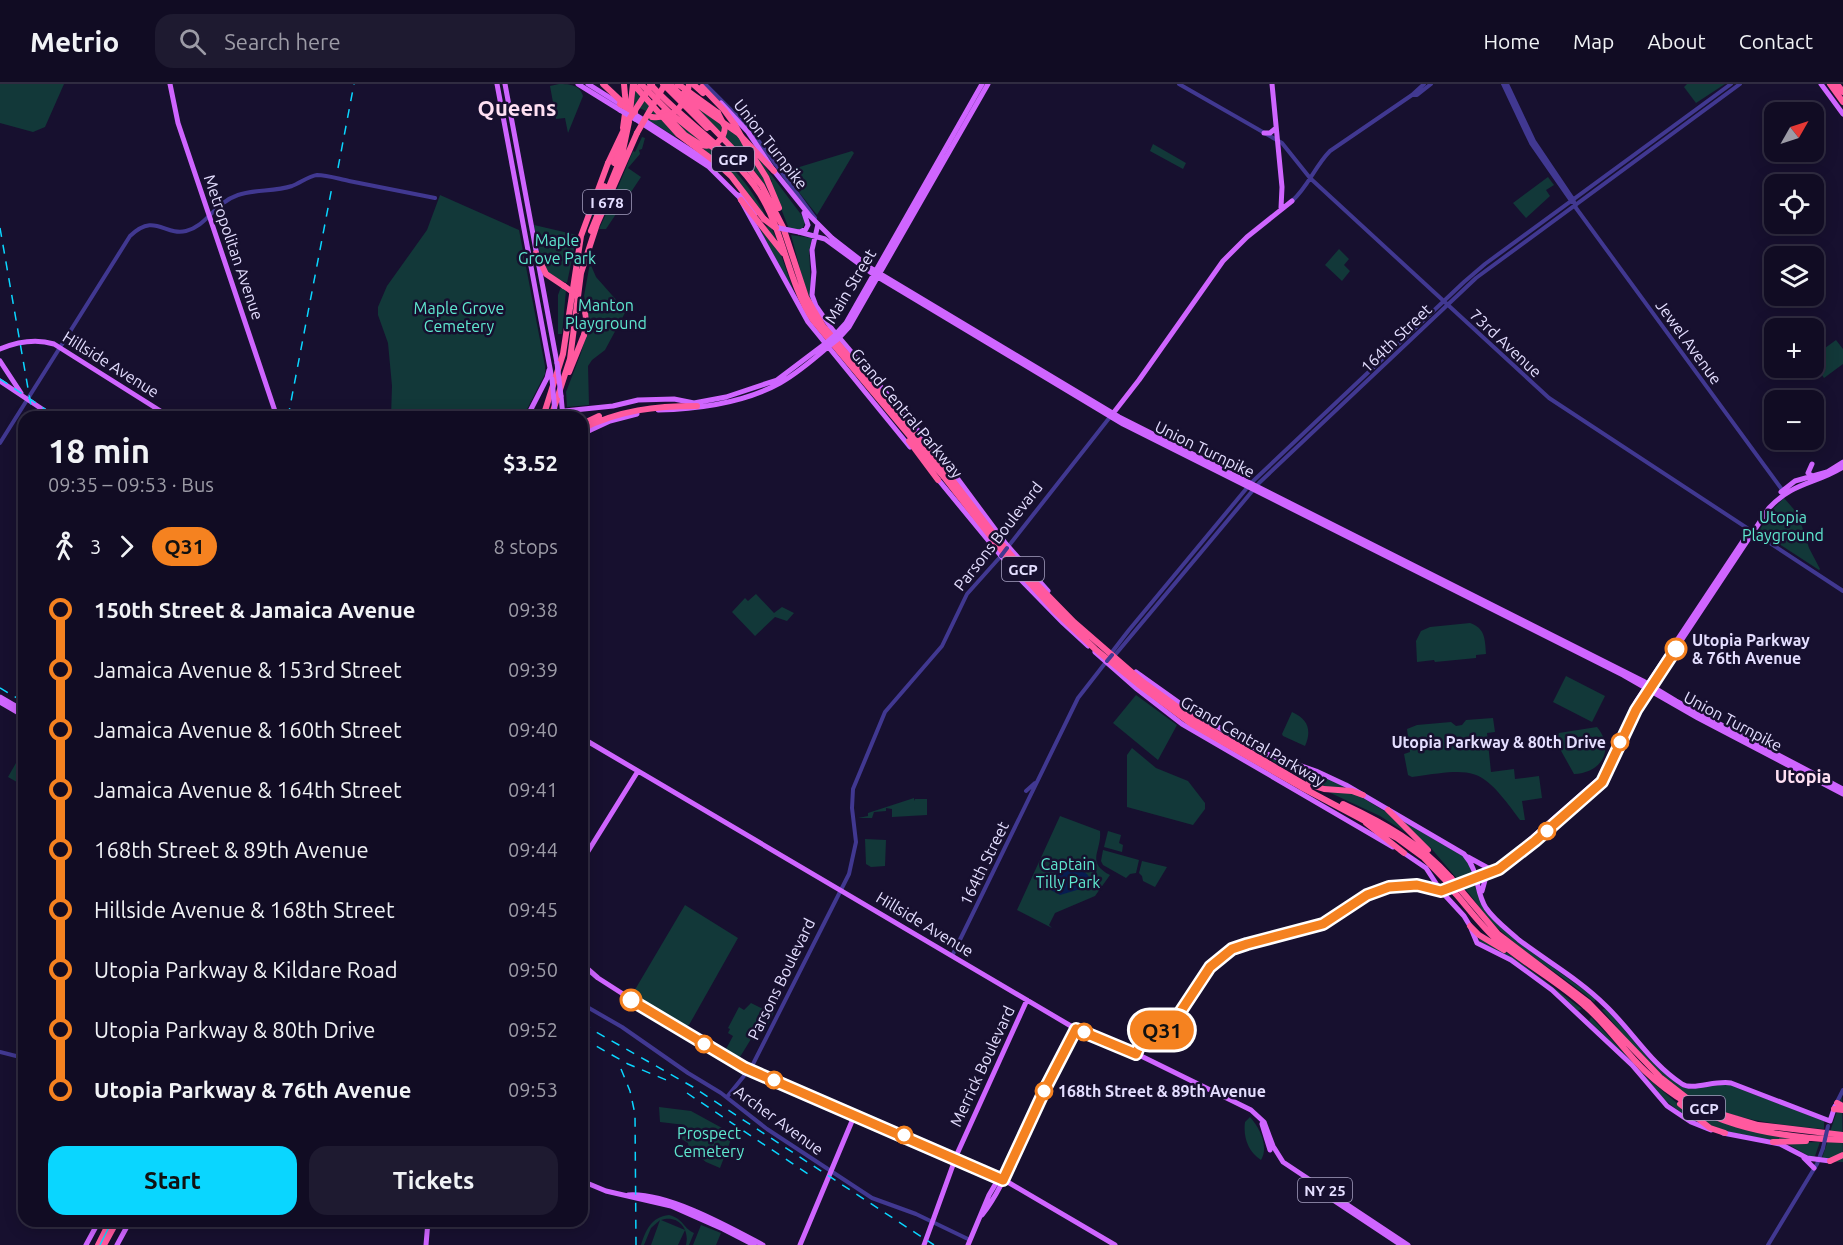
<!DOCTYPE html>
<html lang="en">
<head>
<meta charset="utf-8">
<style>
	:root { --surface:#110c23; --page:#1e1a30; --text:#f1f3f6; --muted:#9c9ba6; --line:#302c41; --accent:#0ad6ff }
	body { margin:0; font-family:Ubuntu,sans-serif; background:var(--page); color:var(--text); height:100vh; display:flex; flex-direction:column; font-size:22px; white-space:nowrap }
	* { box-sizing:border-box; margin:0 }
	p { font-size:20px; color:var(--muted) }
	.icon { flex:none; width:33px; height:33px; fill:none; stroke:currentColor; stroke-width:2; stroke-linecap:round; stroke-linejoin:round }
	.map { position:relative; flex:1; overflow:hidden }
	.details { position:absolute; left:18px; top:327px; width:570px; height:816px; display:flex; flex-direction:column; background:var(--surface); border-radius:18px; box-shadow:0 3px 15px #0003,0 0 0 2px var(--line) }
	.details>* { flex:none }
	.badge { padding:0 12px; border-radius:20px; font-size:21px; line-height:39px }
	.needle { width:39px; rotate:51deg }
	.buttons { position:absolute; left:1764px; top:18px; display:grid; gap:12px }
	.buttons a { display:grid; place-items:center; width:60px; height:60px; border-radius:12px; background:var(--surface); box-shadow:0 3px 15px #0003,0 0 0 2px var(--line); font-size:30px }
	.map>.badge { position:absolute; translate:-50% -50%; box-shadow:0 0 0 3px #fff }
	.legs { display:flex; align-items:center; gap:9px; height:66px; padding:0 30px; font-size:20px }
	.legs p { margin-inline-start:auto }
	.summary { display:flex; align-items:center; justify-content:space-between; height:102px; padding:0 30px }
	h1 { font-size:33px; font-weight:700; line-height:45px }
	.primary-button { display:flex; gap:12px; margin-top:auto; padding:12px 30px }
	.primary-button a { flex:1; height:69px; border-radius:18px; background:var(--accent); color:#111; font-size:24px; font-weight:700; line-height:69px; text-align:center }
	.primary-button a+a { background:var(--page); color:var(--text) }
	ul { padding:0 30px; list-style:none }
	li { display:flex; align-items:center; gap:21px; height:60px; font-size:22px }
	li i { display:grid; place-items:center; width:9px; height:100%; margin:0 8px; background:currentColor }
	li i::after { content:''; width:15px; height:15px; margin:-8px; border:4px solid; border-radius:50%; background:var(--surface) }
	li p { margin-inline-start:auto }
	li:first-child i { background:linear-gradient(#0000 50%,currentColor 0) }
	li:last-child i { background:linear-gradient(currentColor 50%,#0000 0) }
	header { display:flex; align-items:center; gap:36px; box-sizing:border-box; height:84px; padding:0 30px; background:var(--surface); border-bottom:2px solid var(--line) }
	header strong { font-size:28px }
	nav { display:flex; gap:33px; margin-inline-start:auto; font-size:21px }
	.search { width:420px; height:54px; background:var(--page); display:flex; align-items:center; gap:15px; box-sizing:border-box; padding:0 21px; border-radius:18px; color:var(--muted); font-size:22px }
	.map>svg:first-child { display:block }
	.green { fill:#123839 }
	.water { fill:#071d51 }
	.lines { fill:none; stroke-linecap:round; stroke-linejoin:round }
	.minor { stroke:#413891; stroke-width:4 }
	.major { stroke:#cf65ff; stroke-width:5 }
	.highway { stroke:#ff599e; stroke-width:6 }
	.tram { stroke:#0ad6ff; stroke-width:1.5 }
	.rail { stroke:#0ad6ff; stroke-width:1.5; stroke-dasharray:9 8; stroke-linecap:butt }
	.minor-bridge { stroke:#413891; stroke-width:4 }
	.major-bridge { stroke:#cf65ff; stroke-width:5 }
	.highway-bridge { stroke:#ff599e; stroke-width:6 }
	.line-1-casing { stroke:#fff; stroke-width:14 }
	.line-1 { stroke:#f58220; stroke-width:9 }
	.stop-1-dot { fill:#fff; stroke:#f58220; stroke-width:3 }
	.labels { text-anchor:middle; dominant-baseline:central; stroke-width:5; stroke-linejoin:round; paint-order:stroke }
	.shield { fill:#17102f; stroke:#a6a0c1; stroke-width:1.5 }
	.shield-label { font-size:15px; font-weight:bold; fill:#e4deff }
	.street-label { font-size:16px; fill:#e4deff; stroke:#17102f }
	.park-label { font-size:16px; fill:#5fe9d0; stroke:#17102f }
	.stop-label { font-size:16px; font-weight:bold; fill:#e4deff; stroke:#17102f; text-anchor:start }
	.neighbourhood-label { font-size:18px; font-weight:bold; fill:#ffe0f2; stroke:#17102f }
	.district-label { font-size:22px; font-weight:bold; fill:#ffe0f2; stroke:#17102f }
</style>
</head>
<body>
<header>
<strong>Metrio</strong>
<div class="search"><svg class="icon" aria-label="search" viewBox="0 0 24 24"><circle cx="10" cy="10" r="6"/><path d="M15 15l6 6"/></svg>Search here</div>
<nav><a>Home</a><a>Map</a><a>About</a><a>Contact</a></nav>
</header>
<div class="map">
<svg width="1843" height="1161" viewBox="0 0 1843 1161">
	<rect width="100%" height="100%" fill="#17102f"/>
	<path class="green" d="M0,0H64L45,43L33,48L0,39Z
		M559,0C570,0 580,1 583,12L568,49L565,34L556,35L550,2Z
		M1687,0H1725L1696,19L1684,3Z
		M635,6L676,52V53L643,33L656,36V31L634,22Z
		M688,15L735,48L748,60L806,137L802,145H789L771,99L772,97L765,88L763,90L770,108L746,75Z
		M672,33C691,49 712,64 729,81C752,103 766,130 778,159L757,136L768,143L764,133L698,58L694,57Z
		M642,53L645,54L642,65L639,66L640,70L628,84L641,93L623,120L613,115L633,67L635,68Z
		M1153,60L1186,79L1183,85L1150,67Z
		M852,67L854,69L817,131L783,88Z
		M1548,93L1554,101L1546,106L1550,112L1526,134L1513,119Z
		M440,111L519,146L545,282V290L523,333H391L392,302L388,259L378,231V223L387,202L427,146Z
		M612,117L622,121L606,145H599Z
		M534,141L577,151L567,199L550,192L542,179Z
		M757,142L780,168L795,211Z
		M791,151L812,154L809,167L812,219L804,200Z
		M1339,165L1349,175L1344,181L1350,187L1342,197L1325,181Z
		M590,179L596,193L626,227L605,266L592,276L588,282L589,321L567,323L566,308L581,269L590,238L584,212Z
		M561,203L566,206L562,250H558V211Z
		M1836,256L1843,265V280L1824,294L1814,279V272Z
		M1784,414L1798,430L1809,464L1820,485L1819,486L1759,447L1772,426Z
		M756,510L774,529L782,523L794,529L787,537L775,533L755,552L732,528L745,514L748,517Z
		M1470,539C1485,544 1485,555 1486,570L1476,571V574L1435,578L1434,576L1417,578L1416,557L1421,547L1430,543Z
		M1566,592L1605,612L1592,638L1553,618Z
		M1136,611L1177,641L1158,676L1113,639Z
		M1292,628C1308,635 1312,646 1305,662L1283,652L1282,650Z
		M1493,634L1495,648L1487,649L1491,688L1514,685L1515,695L1539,692L1542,714L1522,717L1525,736H1520C1480,682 1477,684 1412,693L1408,691L1404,670L1410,668L1407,645L1417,641L1451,638L1456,642L1462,641L1466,636Z
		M1597,643C1615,665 1602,689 1574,690L1555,656L1559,649Z
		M1132,664L1156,684L1188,697L1205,719V725L1193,741L1127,723V671Z
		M24,665V702L8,693Z
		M1255,667L1329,695L1345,703L1343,705L1315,701Z
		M1322,705L1351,708L1358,711L1399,736L1413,753L1380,732Z
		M914,714V717L915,715H927V731L892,733V725L886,724V727L874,728L872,734H858L868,732V729Z
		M1060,732L1100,747C1102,767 1085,778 1110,791L1095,812L1055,829L1049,841L1052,844L1017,826Z
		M1402,736L1466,774L1470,779L1471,791L1458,796L1430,763L1428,764Z
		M1108,747L1121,751L1119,759L1123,761L1122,768L1104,763Z
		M865,755L886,756L885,782L871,783L866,780Z
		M1103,766L1139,776L1136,789L1130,790L1126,794L1103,781L1101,777Z
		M1142,777L1167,783L1155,803L1143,797L1142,792L1139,789Z
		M1473,798L1482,819L1501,843L1522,861L1595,914V917L1594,918C1565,893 1530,874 1502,848C1487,835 1476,818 1463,802Z
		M685,821L738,854L689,941L686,942L634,911L633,909Z
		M1478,851L1512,872L1582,925L1577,927L1560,911L1480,859Z
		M751,919L769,928L773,922L776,924L764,949L759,947L754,957L751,955L740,973L726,965L733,952L728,949L730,945L728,944L739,923L744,926Z
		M1604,925L1607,926L1650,976L1682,1003L1691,1005L1727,1000L1824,1037V1045C1774,1040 1720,1036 1679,1005C1650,984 1626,953 1602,926Z
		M1591,933L1645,992L1704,1042C1656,1020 1628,971 1589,937Z
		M1842,1012L1843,1078L1821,1077L1829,1053L1814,1051H1829Z
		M659,1023L691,1027L733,1050L720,1084L706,1078L689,1065L688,1059L680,1054L685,1041L660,1038Z
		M1689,1025C1732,1044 1770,1051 1815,1056H1768L1715,1045Z
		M1250,1033C1260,1044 1269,1063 1261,1076C1248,1068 1243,1053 1245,1038Z
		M1820,1058L1814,1075L1786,1059Z
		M669,1131C684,1135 683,1144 694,1149L689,1161H686C690,1145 678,1130 661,1136L685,1146L678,1161H651L660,1136L651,1144L644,1161H641C646,1146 651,1133 669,1131Z
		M701,1141L721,1149L716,1161H693Z"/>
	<path class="water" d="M1064,782C1074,785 1084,784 1090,794L1087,803L1060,811L1051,806L1048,795Z"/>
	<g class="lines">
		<path class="minor" d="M705,0L749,44L815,134
			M1179,0L1282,59L1310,94L1549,314L1843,507
			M1503,0L1531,59L1572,118
			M1507,0L1534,57L1573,115L1576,124L1783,407
			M1731,0L1485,180L1464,198L1251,399L1129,546L1112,568V571H1115L1259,399L1476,194L1740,0
			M1413,11H1417L1431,0
			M1292,117C1308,103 1315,82 1330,67L1412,11L1424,0
			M0,359L130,152C155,128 164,152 186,147C207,142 214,119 238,111C255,105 274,108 292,102C300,99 309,92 317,91C327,91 339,95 349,97C378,103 406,108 435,114
			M1007,464L1110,333
			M1026,707L1035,699
			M952,872L1078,614L1106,578
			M582,920L622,943L688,989L721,1009L767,1045L872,1114L916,1130L970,1156
			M0,968L24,974
			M727,1013L752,982L849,790L856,758L852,724L853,705L885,628L942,562L967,510L1001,472
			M1837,1018L1843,1006
			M1768,1161L1817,1080L1823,1064"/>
		<path class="major" d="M170,0L178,39L277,333
			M497,0L552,295
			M505,0L557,279
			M578,0L620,26
			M588,0L620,20
			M1272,0L1282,103L1281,124
			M1821,0L1843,30
			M721,19L748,48L774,87L810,132L832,154L872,185L1119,333L1643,597L1676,617L1843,705
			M636,31L720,85
			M635,35L709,83L738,112
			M1264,49H1270L1276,44
			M742,110L755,130
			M738,111L808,238L910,363
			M818,140L812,166L814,188L812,211L816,222L832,245L949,383L1006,460L1048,507
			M799,148L825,155L873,190L1123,340L1623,591L1698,634L1843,710
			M800,148L806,145L808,141L804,129
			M835,251L846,239L982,0
			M838,255L849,243L988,0
			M0,265C17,258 37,255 54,260L170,333
			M0,277L21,309
			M0,297L54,333
			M561,312L563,333
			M658,326C698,325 744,319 780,299C798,289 814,275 829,262
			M1111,332L1139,296L1223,177L1247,153L1292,117
			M527,333L547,294L549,286
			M555,333V328L613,322L638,316L674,315L694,319L726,313L777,296L826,259
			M582,350L610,337L637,330
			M1811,391L1808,389L1812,380
			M936,393L1020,495L1063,539L1088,562
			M1781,408L1795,397L1827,388L1843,378
			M1095,568L1137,605L1182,640L1393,763
			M1136,588L1195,630L1264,669L1316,687L1346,701L1464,770C1480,788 1475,807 1486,824C1495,837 1508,846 1519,856C1548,878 1580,896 1606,922C1632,947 1651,980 1682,1000C1692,1007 1715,996 1731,999L1830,1037L1835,1022
			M0,613L24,627
			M0,618L24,632
			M582,654L1076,945L1137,970L1251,1026L1264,1038L1273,1062L1283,1078L1408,1161
			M1401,767L1426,784L1441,807L1464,832L1470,842L1477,859L1511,876L1552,906L1632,981L1667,1022L1691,1038L1711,1046
			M1517,767L1599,695L1636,618L1749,448
			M1468,773L1490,785
			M582,777L638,687
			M1441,807L1499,785L1535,757L1597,704L1609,687L1626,647L1643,614L1769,424C1793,398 1816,400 1843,383
			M1482,807L1487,789
			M582,880L598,894L623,910L745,984L1006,1097L1115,1161
			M1262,1040L1270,1066
			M1723,1049L1780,1060L1807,1074L1830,1077
			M1804,1074L1814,1084
			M582,1097L606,1107L671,1122L723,1145L754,1161
			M1318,1106L1401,1161
			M628,1111C667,1108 729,1143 763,1161
			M982,1131C1001,1107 1012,1076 1025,1049C1041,1014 1058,979 1076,945
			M86,1161L99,1137
			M117,1161L130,1137
			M426,1161L428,1137
			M800,1161L855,1030
			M924,1161L957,1070L1027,916
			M968,1161L989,1111L999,1094"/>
		<path class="highway" d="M603,0L620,16
			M641,0L669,28L716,66L735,84
			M650,0C685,39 731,65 760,110C784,149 788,198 813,236L944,393L1009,476L1055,527L1095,565L1138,600L1193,641L1301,703L1397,754L1423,773L1446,797
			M663,0L707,44
			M670,0L735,67L762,102L783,143L806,213L823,242L944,385L1000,458L1030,493L1074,538L1143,598L1198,638L1309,703
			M678,0L718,29
			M693,0L703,9
			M1830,0L1843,18
			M1837,0L1843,8
			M634,1L678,50L717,79L731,92L764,135
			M702,3L724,26L735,41
			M684,9L698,21L738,49L774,87
			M630,28L633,0
			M663,28L685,51L701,61
			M623,44L626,22L624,0
			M747,63L766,93L779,124
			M614,79L621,54
			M741,116L783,169
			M595,123L604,102
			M591,147L622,71L629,38
			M536,169L546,190L564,202
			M569,288L584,251
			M543,333L563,270L581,152L608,79
			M551,333L570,275L581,189L597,140L637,49
			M582,340L599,332
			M582,345C619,326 656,322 697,322
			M909,357L938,396
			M1308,700L1324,705L1352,707L1363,711
			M1343,720C1386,740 1419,759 1451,794
			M1388,726L1428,766
			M1366,739L1404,769
			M1460,805L1498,850L1589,919L1660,993L1687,1014L1718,1029L1758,1041L1843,1051
			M1455,809C1469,825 1482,843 1498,857C1526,881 1559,898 1586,923C1608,942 1624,967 1645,987C1701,1041 1768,1053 1843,1056
			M1470,842L1479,851L1504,866
			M1837,1019L1843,1022
			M1680,1020L1710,1044L1725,1049
			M1834,1025L1843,1026
			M1773,1058L1806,1057
			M1830,1077L1843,1071
			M98,1161L110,1137
			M104,1161L117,1137"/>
		<path class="tram" d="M100,1161L112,1137"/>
		<path class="rail" d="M338,84L354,0
			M0,144L33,333
			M0,295L57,333
			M288,333L332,103
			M0,604L24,618
			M582,940L693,1003L934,1161
			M582,954L628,980L671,998
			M621,985L630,1007L635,1030L636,1161
			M687,1009L814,1094"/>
		<path class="minor-bridge" d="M1001,472L1007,464
			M1107,577L1112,571
			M1823,1064L1828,1042"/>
		<path class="major-bridge" d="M620,26L635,35
			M774,143L799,148
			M826,259L835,251
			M829,262L838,255
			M557,279L561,312
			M552,295L555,328"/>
		<path class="highway-bridge" d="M620,20L635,28
			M652,33C674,35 687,21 689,0
			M735,41L747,63
			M637,49L665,0
			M701,61C715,64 724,56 725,43L718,29
			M608,79L628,37L652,0
			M764,135L776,144
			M564,202C582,213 590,230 584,251
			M1451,794L1460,805
			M1446,797L1455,809"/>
	</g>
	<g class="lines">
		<defs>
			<path id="line-1" d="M631,916L745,984L1003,1096L1047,1001L1076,945L1136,970L1139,963L1159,949L1179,930L1210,883L1232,865L1247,860L1323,840L1367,811L1389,803L1417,801L1441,807L1499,785L1535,757L1602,698L1636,626L1676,565"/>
		</defs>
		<use href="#line-1" class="line-1-casing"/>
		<use href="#line-1" class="line-1"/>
	</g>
	<g class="stop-1-dot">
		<circle cx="1676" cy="565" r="10"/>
		<circle cx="1620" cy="658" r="8"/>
		<circle cx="1547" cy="747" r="8"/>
		<circle cx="631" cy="916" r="10"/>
		<circle cx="1084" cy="948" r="8"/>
		<circle cx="704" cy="960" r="8"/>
		<circle cx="774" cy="996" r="8"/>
		<circle cx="1044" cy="1007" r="8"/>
		<circle cx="904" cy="1051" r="8"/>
	</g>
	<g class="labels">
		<g class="shield">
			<rect x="712" y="63" width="42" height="24" rx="4.5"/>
			<rect x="583" y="106" width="48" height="24" rx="4.5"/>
			<rect x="1002" y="473" width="42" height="24" rx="4.5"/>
			<rect x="1683" y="1012" width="42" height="24" rx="4.5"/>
			<rect x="1298" y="1094" width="54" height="24" rx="4.5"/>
		</g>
		<g class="shield-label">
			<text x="733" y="75">GCP</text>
			<text x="607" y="118">I 678</text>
			<text x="1023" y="485">GCP</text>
			<text x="1704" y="1024">GCP</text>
			<text x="1325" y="1106">NY 25</text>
		</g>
		<g class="street-label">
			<text transform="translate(771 60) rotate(52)">Union Turnpike</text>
			<text transform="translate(234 163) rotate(71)">Metropolitan Avenue</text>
			<text transform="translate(850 202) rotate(-59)">Main Street</text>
			<text transform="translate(1396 254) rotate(-44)">164th Street</text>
			<text transform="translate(1689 258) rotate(54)">Jewel Avenue</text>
			<text transform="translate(1506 259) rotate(43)">73rd Avenue</text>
			<text transform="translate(111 280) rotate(32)">Hillside Avenue</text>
			<text transform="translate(907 329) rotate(50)">Grand Central Parkway</text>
			<text transform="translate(1205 365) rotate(26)">Union Turnpike</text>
			<text transform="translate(998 452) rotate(-52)">Parsons Boulevard</text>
			<text transform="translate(1733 637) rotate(28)">Union Turnpike</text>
			<text transform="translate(1253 657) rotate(30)">Grand Central Parkway</text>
			<text transform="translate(984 779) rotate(-64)">164th Street</text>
			<text transform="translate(925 840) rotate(31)">Hillside Avenue</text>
			<text transform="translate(781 895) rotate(-64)">Parsons Boulevard</text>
			<text transform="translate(982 982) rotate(-65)">Merrick Boulevard</text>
			<text transform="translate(779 1036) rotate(36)">Archer Avenue</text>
		</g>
		<g class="park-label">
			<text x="557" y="156">Maple<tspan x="557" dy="18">Grove Park</tspan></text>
			<text x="606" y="221">Manton<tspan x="606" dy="18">Playground</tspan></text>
			<text x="459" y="224">Maple Grove<tspan x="459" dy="18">Cemetery</tspan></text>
			<text x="1783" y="433">Utopia<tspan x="1783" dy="18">Playground</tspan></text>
			<text x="1068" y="780">Captain<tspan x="1068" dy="18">Tilly Park</tspan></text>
			<text x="709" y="1049">Prospect<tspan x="709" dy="18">Cemetery</tspan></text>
		</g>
		<g class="stop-label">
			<text x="1692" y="556">Utopia Parkway<tspan x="1692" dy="18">&amp; 76th Avenue</tspan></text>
			<text x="1606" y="658" text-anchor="end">Utopia Parkway &amp; 80th Drive</text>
			<text x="1058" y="1007">168th Street &amp; 89th Avenue</text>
		</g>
		<g class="neighbourhood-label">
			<text x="1803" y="692">Utopia</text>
		</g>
		<g class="district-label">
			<text x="517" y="23">Queens</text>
		</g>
	</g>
</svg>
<div class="buttons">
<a><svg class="needle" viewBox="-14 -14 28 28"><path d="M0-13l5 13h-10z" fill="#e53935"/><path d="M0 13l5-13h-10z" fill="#9c9ba6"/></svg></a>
<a><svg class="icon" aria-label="locate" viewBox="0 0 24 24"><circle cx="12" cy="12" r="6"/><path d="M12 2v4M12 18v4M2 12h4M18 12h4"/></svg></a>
<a><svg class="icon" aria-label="layers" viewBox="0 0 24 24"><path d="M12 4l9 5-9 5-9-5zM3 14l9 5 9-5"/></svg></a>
<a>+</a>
<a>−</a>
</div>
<b class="badge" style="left:1162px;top:946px;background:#f58220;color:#111">Q31</b>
<section class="details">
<div class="summary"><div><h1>18 min</h1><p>09:35 – 09:53 · Bus</p></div><b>$3.52</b></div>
<div class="legs"><svg class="icon" aria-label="walk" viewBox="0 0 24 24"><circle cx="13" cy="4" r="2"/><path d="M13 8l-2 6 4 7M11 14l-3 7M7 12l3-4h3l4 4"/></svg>3<svg class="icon" aria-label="forward" viewBox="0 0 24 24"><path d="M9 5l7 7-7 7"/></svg><b class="badge" style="background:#f58220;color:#111">Q31</b><p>8 stops</p></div>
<ul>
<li><i style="color:#f58220"></i><b>150th Street &amp; Jamaica Avenue</b><p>09:38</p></li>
<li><i style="color:#f58220"></i><span>Jamaica Avenue &amp; 153rd Street</span><p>09:39</p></li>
<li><i style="color:#f58220"></i><span>Jamaica Avenue &amp; 160th Street</span><p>09:40</p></li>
<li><i style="color:#f58220"></i><span>Jamaica Avenue &amp; 164th Street</span><p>09:41</p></li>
<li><i style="color:#f58220"></i><span>168th Street &amp; 89th Avenue</span><p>09:44</p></li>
<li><i style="color:#f58220"></i><span>Hillside Avenue &amp; 168th Street</span><p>09:45</p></li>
<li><i style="color:#f58220"></i><span>Utopia Parkway &amp; Kildare Road</span><p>09:50</p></li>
<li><i style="color:#f58220"></i><span>Utopia Parkway &amp; 80th Drive</span><p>09:52</p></li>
<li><i style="color:#f58220"></i><b>Utopia Parkway &amp; 76th Avenue</b><p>09:53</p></li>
</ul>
<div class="primary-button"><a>Start</a><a>Tickets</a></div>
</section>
</div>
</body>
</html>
